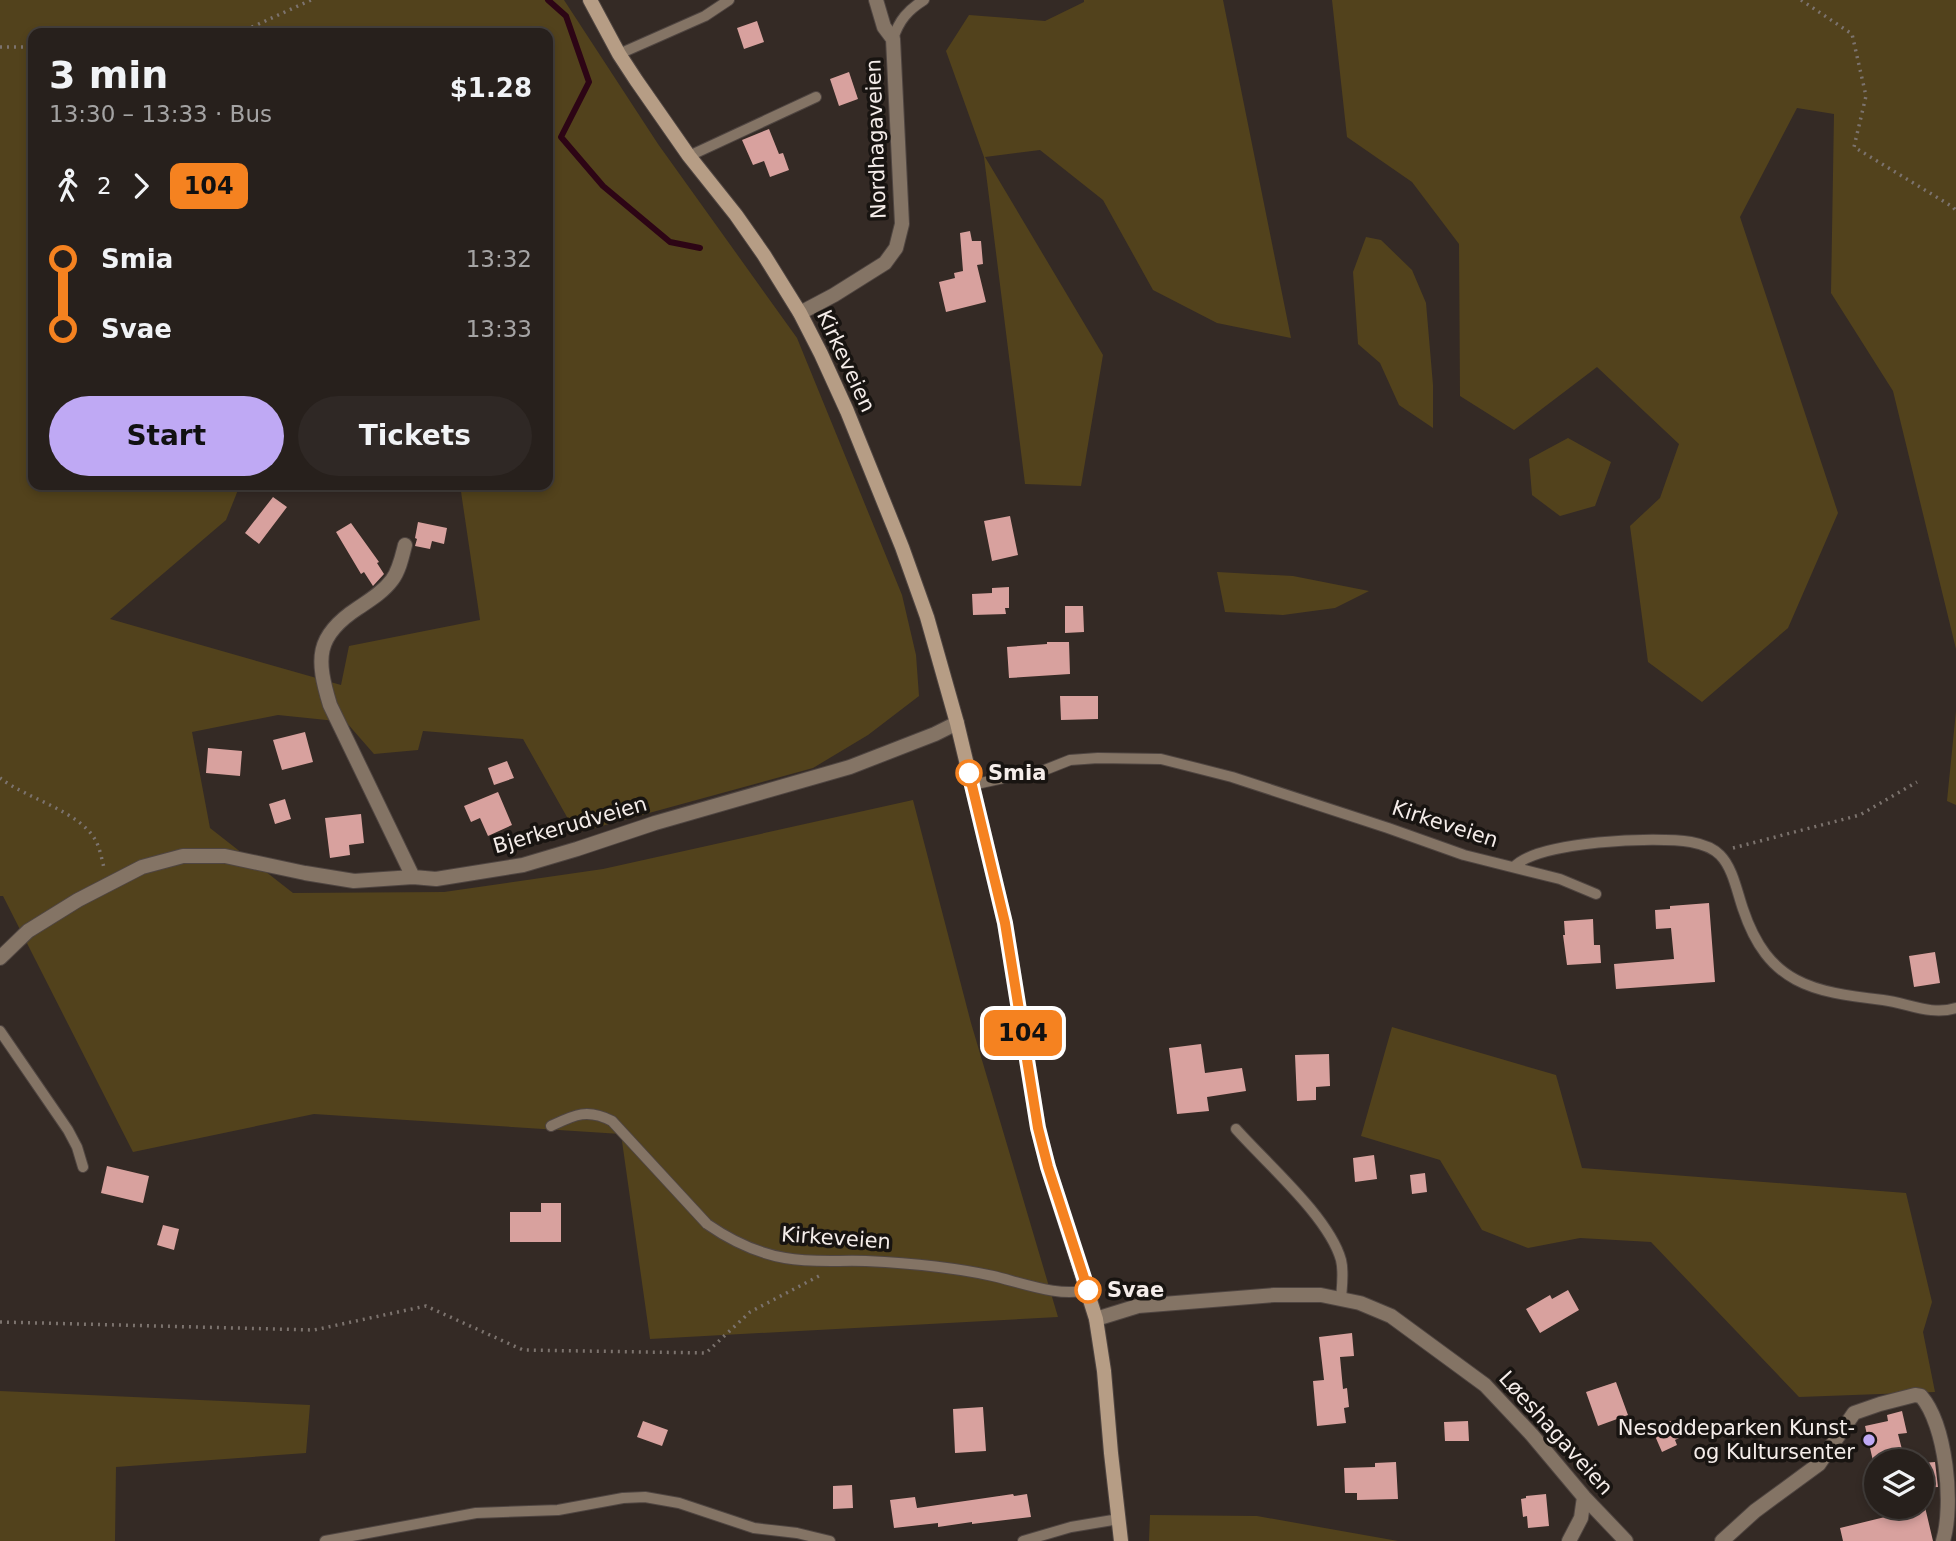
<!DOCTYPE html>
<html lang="en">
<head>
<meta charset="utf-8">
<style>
	:root { --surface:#27201c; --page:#2f2825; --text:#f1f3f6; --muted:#a4a3a3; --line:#433e3b; --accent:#bfa9f4 }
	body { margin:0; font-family:"DejaVu Sans",sans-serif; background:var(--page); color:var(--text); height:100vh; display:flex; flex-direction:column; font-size:26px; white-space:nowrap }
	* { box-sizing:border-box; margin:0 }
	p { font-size:23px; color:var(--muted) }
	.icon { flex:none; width:38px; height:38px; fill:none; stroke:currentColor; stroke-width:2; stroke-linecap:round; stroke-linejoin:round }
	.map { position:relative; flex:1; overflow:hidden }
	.details { position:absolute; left:28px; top:28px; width:525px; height:462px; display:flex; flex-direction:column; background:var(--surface); border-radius:14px; box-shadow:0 4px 10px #0003,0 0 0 2px var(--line) }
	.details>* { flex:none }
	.badge { padding:0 14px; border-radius:10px; font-size:24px; line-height:46px }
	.tools { position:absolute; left:1864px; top:1449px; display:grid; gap:14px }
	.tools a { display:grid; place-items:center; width:70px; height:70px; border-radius:50%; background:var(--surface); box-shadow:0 4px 10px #0003,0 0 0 2px var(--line); font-size:35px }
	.map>.badge { position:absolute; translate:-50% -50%; box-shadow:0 0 0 4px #fff }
	.legs { display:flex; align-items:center; gap:10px; height:77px; padding:0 21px; font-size:23px }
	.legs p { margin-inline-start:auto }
	.headline { display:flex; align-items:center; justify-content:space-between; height:119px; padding:0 21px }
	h1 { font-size:38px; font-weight:800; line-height:52px }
	.action { display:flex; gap:14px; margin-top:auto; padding:14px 21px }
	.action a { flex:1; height:80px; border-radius:42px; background:var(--accent); color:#111; font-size:28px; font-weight:800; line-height:80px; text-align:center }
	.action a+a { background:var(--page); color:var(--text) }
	ul { padding:0 21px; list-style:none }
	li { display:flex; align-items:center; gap:24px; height:70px; font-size:26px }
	li i { display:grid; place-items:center; width:10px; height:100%; margin:0 9px; background:currentColor }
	li i::after { content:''; width:18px; height:18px; margin:-9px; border:5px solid; border-radius:50%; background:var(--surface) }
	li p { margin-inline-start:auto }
	li:first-child i { background:linear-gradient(#0000 50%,currentColor 0) }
	li:last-child i { background:linear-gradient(currentColor 50%,#0000 0) }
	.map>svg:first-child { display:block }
	.green { fill:#52421c; fill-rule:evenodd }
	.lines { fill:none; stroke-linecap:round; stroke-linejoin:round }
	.stream { stroke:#2d0515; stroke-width:6 }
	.building { fill:#d8a19e }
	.service-casing { stroke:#4f4541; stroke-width:12 }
	.minor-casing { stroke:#4f4541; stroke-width:16 }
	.secondary-casing { stroke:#4f4541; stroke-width:16 }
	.path { stroke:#7c736e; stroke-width:3.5; stroke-dasharray:2 5; stroke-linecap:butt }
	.service { stroke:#847465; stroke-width:10 }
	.minor { stroke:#847465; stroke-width:14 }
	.secondary { stroke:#b69d85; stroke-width:14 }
	.line-1-casing { stroke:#fff; stroke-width:16 }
	.line-1 { stroke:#f58220; stroke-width:10 }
	.stop-1-dot { fill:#fff; stroke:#f58220; stroke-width:3.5 }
	.poi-dot { fill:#bfa9f4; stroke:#181411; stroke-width:2.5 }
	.labels { text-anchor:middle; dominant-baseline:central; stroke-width:7; stroke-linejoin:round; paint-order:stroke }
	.street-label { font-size:21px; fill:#f5edea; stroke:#181411 }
	.stop-label { font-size:21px; font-weight:bold; fill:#f5edea; stroke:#181411; text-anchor:start }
	.poi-label { font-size:21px; fill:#f5edea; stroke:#181411; text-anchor:end }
</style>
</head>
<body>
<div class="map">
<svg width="1956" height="1541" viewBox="0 0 1956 1541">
	<rect width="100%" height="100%" fill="#342a25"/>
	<path class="green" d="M0,0H564L658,144L797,338L902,595L916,655L919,696L868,735L813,768L576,833L523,739L423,731L418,750L374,754L346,722L278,715L192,732L210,828L293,893L444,892L603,869L913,800L971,1023L1058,1317L650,1339L621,1134L314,1114L133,1152L3,896H0ZM33,33H548V485H460L480,620L349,646L341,685L110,619L226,520L240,485H33Z
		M1084,0H1223L1291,338L1217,323L1153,290L1103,200L1040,150L985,157L1103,355L1081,486L1025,484L984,157L946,51L969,15L1045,21L1084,2Z
		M1332,0H1956V649L1893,391L1831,293L1834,114L1797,108L1740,217L1838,513L1788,628L1702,702L1648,662L1630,526L1660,498L1679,444L1597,367L1514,430L1460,396L1459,244L1412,182L1347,137Z
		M1366,237L1381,240L1412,270L1426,303L1433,385V428L1399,405L1380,363L1358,344L1353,272Z
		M1568,438L1611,462L1595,506L1560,516L1532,495L1529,459Z
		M1217,572L1293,576L1369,591L1335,608L1283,615L1225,612Z
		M1956,711V805L1947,801Z
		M1392,1027L1556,1075L1582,1168L1906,1193L1932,1302L1923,1332L1935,1392L1799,1397L1651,1242L1580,1238L1528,1248L1482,1230L1440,1160L1361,1136Z
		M0,1391L310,1405L306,1453L116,1467L115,1541H0Z
		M1150,1515L1257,1516L1398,1541H1149Z"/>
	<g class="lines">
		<path class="stream" d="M548,0L566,16L589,82L561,137L603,186L670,242L700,248"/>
	</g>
	<path class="building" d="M757,21L764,42L744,49L737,28Z
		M849,72L858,99L839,106L830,79Z
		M769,129L779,154L783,153L789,170L770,177L764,161L753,165L742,140Z
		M970,231L972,241H981L983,264L977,265L986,302L946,312L939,282L955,278L954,273L963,271L960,233Z
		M273,497L287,507L259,544L245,533Z
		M1010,516L1018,555L992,561L984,521Z
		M418,522L447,528L444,544L432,541L430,549L415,546L417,539L415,538Z
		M351,523L379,562L377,563L384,574L373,586L364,572L361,574L336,532Z
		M1009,587V608H1005L1006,614L973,615L972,594L992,593V588Z
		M1065,606H1083L1084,632L1065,633Z
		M1047,642H1069L1070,674L1009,678L1007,647L1047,644Z
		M1060,696H1098V719L1061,720Z
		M305,732L313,762L282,770L273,740Z
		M208,748L242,751L240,776L206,773Z
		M507,761L514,778L494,785L488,768Z
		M498,792L512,825L488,836L480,818L471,822L464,806Z
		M285,799L291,819L275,824L269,804Z
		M361,814L364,843L349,845L350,855L330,858L325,818Z
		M1709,903L1715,982L1616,989L1614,964L1674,959L1671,928L1656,929L1655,910L1670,909V906Z
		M1593,919L1594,945H1600L1601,963L1567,965L1563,935H1565L1564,921Z
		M1935,952L1940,983L1914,987L1909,956Z
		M1201,1044L1205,1073L1242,1068L1246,1091L1207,1097L1209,1111L1177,1114L1169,1048Z
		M1329,1054L1330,1086L1316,1087V1100L1297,1101L1295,1055Z
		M1374,1155L1377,1179L1355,1182L1353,1158Z
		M107,1166L149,1176L143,1203L101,1193Z
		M1425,1173L1427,1192L1412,1194L1410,1175Z
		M541,1203H561V1242H510V1212H541Z
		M163,1225L179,1229L174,1250L157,1245Z
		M1568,1290L1579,1310L1540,1333L1526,1309L1550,1295L1552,1299Z
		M1352,1333L1354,1356L1340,1357L1343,1389L1347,1388L1349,1407L1344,1408L1346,1423L1317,1426L1313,1381L1324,1380L1319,1337Z
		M1616,1382L1628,1415L1598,1426L1586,1392Z
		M983,1407L986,1451L955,1453L953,1409Z
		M1902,1411L1907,1433L1898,1434L1905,1461H1873L1865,1426L1888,1421L1887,1415Z
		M643,1421L668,1430L662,1446L637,1437Z
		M1468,1421L1469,1441H1445L1444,1422Z
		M1671,1421L1679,1438L1675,1440L1677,1445L1662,1452L1652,1429Z
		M1396,1462L1398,1499L1357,1500V1493H1345L1344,1468L1375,1467V1463Z
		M1935,1462L1938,1487L1922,1488V1463Z
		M852,1485L853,1508L833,1509V1486Z
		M1013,1494L1014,1496L1027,1494L1031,1517L972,1524V1522L938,1527V1523L894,1528L890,1500L915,1497L917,1508Z
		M1546,1494L1549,1526L1528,1528L1527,1516L1523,1517L1521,1499L1526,1498V1496Z
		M1883,1507H1925L1933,1541H1843L1840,1528L1885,1517Z"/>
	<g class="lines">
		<defs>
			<path id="service" d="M893,39C899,20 908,10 924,0
				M619,54L705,16L729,0
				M689,156L816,97
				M972,785L1017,775L1027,777L1070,760L1098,758L1161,759L1232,777L1388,828L1464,855L1560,879L1596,894
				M1514,867C1537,841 1657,836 1691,842C1702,844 1712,847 1720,855C1733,868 1737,892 1743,909C1768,984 1812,992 1883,1000C1908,1003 1931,1016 1956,1008
				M0,1031L68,1130L77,1147L83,1167
				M551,1126C574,1115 587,1108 612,1121L707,1224C730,1240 757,1253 785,1258C812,1263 839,1260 866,1261C908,1263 952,1267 993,1276C1019,1282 1064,1299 1088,1289
				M1236,1129C1266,1163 1329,1217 1341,1260C1344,1272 1342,1286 1341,1298
				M325,1541L476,1513L558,1510L623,1498L645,1497L679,1503L754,1528L797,1533L830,1541
				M1023,1541L1071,1527L1119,1519"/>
			<path id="minor" d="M800,313L834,295L885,263L896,248L902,224L893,39L884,27L876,0
				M405,545C402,557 399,571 392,580C383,592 370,600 358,608C315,636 316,659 330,705L413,877
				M0,958L28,931L78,900L142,867L183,856H225L305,873L354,881L413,877L436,879L523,865L577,849L655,823L850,767L935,734L957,723
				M1096,1319L1138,1306L1274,1295H1321L1360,1303L1391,1316L1485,1385L1532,1435L1584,1497L1626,1541
				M1569,1541L1581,1518L1584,1497
				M1722,1541L1755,1511L1819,1464L1854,1413L1880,1404L1915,1395L1921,1396C1946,1425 1954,1504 1943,1541"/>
			<path id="secondary" d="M590,0L619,54L636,80L689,156L736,215L764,255L800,313L821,354L847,411L902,547L927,617L957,723L1005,923L1038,1128L1048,1167L1096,1319L1104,1371L1111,1453L1121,1541"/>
		</defs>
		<use href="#service" class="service-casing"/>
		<use href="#minor" class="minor-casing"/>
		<use href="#secondary" class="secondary-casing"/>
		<path class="path" d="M1801,0L1852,34L1866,96L1854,147L1953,207L1956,211
			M239,33L311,0
			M0,47H33
			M0,778C27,799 80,811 96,841C100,849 102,860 104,868
			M1733,848L1860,815L1917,782
			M0,1322L314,1330L426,1306L523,1350L706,1353L750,1312L819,1276"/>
		<use href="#service" class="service"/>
		<use href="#minor" class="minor"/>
		<use href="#secondary" class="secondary"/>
	</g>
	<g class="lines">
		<defs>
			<path id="line-1" d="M969,773L1005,923L1038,1128L1048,1167L1088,1290"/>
		</defs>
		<use href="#line-1" class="line-1-casing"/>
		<use href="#line-1" class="line-1"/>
	</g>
	<g class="stop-1-dot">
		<circle cx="969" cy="773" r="12"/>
		<circle cx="1088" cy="1290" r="12"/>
	</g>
	<circle class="poi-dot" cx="1869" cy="1440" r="7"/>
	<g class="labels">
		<g class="street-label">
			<text transform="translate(876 139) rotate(-92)">Nordhagaveien</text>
			<text transform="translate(846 361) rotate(65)">Kirkeveien</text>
			<text transform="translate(1445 824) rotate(18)">Kirkeveien</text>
			<text transform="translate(570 825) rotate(-16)">Bjerkerudveien</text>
			<text transform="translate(836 1238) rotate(4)">Kirkeveien</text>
			<text transform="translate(1556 1433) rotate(48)">Løeshagaveien</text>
		</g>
		<g class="stop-label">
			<text x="988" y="773">Smia</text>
			<text x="1107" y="1290">Svae</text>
		</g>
		<g class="poi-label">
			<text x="1855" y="1428">Nesoddeparken Kunst-<tspan x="1855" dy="24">og Kultursenter</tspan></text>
		</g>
	</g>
</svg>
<div class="tools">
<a><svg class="icon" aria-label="layers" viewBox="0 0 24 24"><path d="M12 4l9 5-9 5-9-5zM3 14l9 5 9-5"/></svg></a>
</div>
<b class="badge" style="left:1023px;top:1033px;background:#f58220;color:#111">104</b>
<section class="details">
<div class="headline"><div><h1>3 min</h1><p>13:30 – 13:33 · Bus</p></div><b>$1.28</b></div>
<div class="legs"><svg class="icon" aria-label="walk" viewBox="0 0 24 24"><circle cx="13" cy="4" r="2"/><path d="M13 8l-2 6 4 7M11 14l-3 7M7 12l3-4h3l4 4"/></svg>2<svg class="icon" aria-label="forward" viewBox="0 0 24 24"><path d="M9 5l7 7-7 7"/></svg><b class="badge" style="background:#f58220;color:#111">104</b></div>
<ul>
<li><i style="color:#f58220"></i><b>Smia</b><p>13:32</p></li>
<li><i style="color:#f58220"></i><b>Svae</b><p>13:33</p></li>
</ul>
<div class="action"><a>Start</a><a>Tickets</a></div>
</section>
</div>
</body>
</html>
